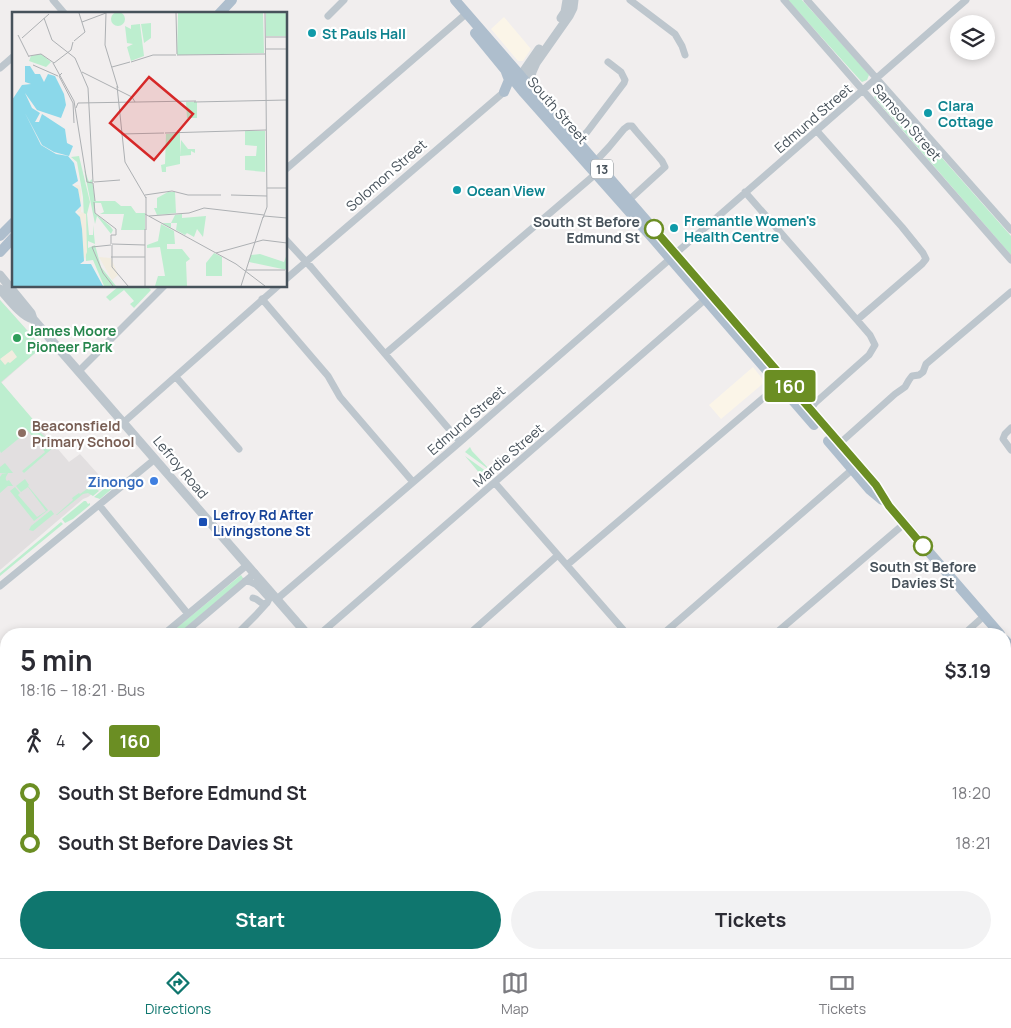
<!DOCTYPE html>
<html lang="en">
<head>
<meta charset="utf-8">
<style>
	:root { --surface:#fff; --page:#f2f2f3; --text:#2b2b33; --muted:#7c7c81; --line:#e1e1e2; --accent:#0f766e }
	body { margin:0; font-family:Manrope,sans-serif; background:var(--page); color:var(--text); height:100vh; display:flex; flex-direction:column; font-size:19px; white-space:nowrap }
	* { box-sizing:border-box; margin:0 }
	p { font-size:16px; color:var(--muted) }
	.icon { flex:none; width:28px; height:28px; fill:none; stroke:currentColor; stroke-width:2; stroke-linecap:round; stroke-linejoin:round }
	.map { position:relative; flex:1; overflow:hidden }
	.panel { position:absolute; left:0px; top:628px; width:1011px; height:331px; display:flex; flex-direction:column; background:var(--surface); border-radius:20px 20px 0 0; box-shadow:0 2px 8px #0003 }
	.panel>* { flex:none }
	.badge { padding:0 10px; border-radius:4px; font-size:18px; line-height:32px }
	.fabs { position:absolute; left:950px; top:15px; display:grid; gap:10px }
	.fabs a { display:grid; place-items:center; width:45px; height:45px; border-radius:50%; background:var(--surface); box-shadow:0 2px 8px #0003; font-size:25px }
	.map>.badge { position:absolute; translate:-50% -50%; box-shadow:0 0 0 2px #fff }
	.legs { display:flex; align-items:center; gap:8px; height:55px; padding:0 20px; font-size:16px }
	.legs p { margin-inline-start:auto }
	.summary { display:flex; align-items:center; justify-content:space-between; height:85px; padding:0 20px }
	h1 { font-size:28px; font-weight:700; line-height:38px }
	.action { display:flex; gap:10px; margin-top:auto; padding:10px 20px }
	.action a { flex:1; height:58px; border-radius:30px; background:var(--accent); color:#fff; font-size:20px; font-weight:700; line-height:58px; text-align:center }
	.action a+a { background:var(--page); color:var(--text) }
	ul { padding:0 20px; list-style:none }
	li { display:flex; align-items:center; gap:18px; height:50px; font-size:19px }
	li i { display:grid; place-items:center; width:8px; height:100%; margin:0 6px; background:currentColor }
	li i::after { content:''; width:12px; height:12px; margin:-6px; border:4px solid; border-radius:50%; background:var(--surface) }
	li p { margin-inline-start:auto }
	li:first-child i { background:linear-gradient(#0000 50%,currentColor 0) }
	li:last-child i { background:linear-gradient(currentColor 50%,#0000 0) }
	.tabs { display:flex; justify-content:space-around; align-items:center; height:70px; border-top:1px solid var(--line); background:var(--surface); font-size:14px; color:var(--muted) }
	.tabs a { display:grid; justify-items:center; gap:2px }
	.tabs .current { color:var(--accent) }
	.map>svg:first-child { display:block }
	.commercial { fill:#fbf5e8 }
	.education { fill:#e2dfe0 }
	.green { fill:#bdeecf }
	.sand { fill:#f2ecdf }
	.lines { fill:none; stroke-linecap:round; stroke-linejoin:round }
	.minor { stroke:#bdc6cd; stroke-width:7 }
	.tertiary { stroke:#bdc6cd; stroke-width:9 }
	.primary { stroke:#aebecd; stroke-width:10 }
	.line-1-casing { stroke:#fff; stroke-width:11 }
	.line-1 { stroke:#6b8e23; stroke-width:8 }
	.culture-dot { fill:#0f9aa8; stroke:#fff; stroke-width:2 }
	.stop-1-dot { fill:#fff; stroke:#6b8e23; stroke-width:2.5 }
	.leisure-dot { fill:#2e9e5b; stroke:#fff; stroke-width:2 }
	.education-dot { fill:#8d6e63; stroke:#fff; stroke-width:2 }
	.shop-dot { fill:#3f7fe0; stroke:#fff; stroke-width:2 }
	.transit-dot { fill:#1a4fb4; stroke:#fff; stroke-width:2 }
	.labels { text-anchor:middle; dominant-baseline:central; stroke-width:4.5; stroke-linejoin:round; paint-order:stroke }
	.shield { fill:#fff; stroke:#7e868c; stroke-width:1 }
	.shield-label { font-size:12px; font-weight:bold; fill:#47525b }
	.culture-label { font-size:14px; font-weight:bold; fill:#0d838f; stroke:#fff; text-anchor:start }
	.street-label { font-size:14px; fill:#47525b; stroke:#fff }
	.stop-label { font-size:14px; font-weight:bold; fill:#47525b; stroke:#fff; text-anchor:end }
	.leisure-label { font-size:14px; font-weight:bold; fill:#27864d; stroke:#fff; text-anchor:start }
	.education-label { font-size:14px; font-weight:bold; fill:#785e54; stroke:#fff; text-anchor:start }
	.shop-label { font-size:14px; font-weight:bold; fill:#366cbe; stroke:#fff; text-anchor:end }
	.transit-label { font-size:14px; font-weight:bold; fill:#164399; stroke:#fff; text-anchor:start }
	.inset-road { fill:none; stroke:#adb0b3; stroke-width:1 }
	.view { fill:#d62828; fill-opacity:0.15; stroke:#d62828; stroke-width:2.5 }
	.inset-edge { fill:none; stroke:#47525b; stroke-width:2.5 }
</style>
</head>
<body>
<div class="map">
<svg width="1011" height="958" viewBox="0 0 1011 958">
	<rect width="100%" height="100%" fill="#f1eeee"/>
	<path class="commercial" d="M504,17L531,49L523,61H518L491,29Z
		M753,367L765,382L721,419L709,405Z
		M890,952L935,953L941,958H891L888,954Z"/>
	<path class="education" d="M0,300L42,347L1,383L69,462L80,454L107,484L100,490L93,493L88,497L83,499L0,570Z"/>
	<path class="green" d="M788,0H802L867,72L869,75L867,80L862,82L860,80Z
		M882,90L1011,236V255L874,97Z
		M119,286H147L151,290L134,308L130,304L134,301L124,290L110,301L106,297Z
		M0,300L42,347L1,382L36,423L33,426L55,446L24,473L22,471L45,452L28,431L1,453L0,451Z
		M470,447L472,451L491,471L465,452Z
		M465,456L494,477L487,482Z
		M5,463L13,473H8C7,476 4,478 7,481L9,480L13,486H8L0,493V477L2,474H7L0,473V467Z
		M117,478L120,482L100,499L94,497Z
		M25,479L29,485L28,486L48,510L34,521L10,491L15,487L20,493L18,495L37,517L46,511L28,487L21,492L16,486Z
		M91,486L99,491L93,496L88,493L83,494L57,515H56L73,500L72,498L79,493L80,494Z
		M84,501H86L88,504L90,503V505L73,519L65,523L62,519Z
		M51,510L54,514L33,531L29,530L31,526Z
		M61,522L63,524L0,576V573Z
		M241,575L243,578L241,581L178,634H169Z
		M1011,803V958H913L909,953L1005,952V808Z
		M311,952H568L572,958H304Z"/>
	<path class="sand" d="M12,350L17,357L10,363L8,362L5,365L0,359Z"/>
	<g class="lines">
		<path class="minor" d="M53,0L65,14
			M630,0L675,34L682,46L685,55
			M784,0L1011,260
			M807,0L1011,230
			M328,16L344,0
			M0,68L14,56
			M817,131L902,227L923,253L926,259L922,264L857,320
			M578,141L587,132L624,83L625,80L621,72L608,62
			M595,162L609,147L624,129L628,126H632L636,131L662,161L665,167L629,200
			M286,169L467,13
			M745,192L857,320L870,335L875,345L869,355L815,403L810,410
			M286,240L311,267L460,442
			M675,254L966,0
			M286,279L504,92
			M262,299L328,376L340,397L413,482
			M385,354L598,172
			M79,371L164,286
			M176,377L239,449
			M124,422L278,286
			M1011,428L1005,434L1003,439L1011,450
			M839,444L895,394L905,387L909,380L912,376L919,375L923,372L926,364L1011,292
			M495,483L627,634
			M99,505L188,614
			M567,565L782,382
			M245,581C256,581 261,590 268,597L269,599L267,603L263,604L256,599L253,598
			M0,586L155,459
			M277,599L460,442L670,259
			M164,634L247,565
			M183,634L255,573
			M237,634L256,615L266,604
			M320,634L709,296
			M469,634L558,555
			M663,634L854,468
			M775,634L904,524
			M964,634L984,616
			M0,663L6,670
			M0,683L6,677
			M1005,747L1011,754
			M0,767L6,762
			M0,785L6,780
			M1005,804L1011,799
			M186,952L190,958
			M845,952L850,958
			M7,958L14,952
			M194,958L203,952
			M617,958L624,952"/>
		<path class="tertiary" d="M561,18L565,12L567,0
			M521,75L539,49
			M529,85L532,72L536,63L569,16L573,8L574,0
			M0,275L31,313L33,319L307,634
			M0,289C8,298 22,317 33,319
			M588,952L593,958"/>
		<path class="primary" d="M455,0L876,485L889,506L1000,634
			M219,14L232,0
			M475,33L524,93L655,241L814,425
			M504,92L509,80L506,72
			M0,236L14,222
			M0,252L14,237
			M828,441L870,490L882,500
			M1005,640L1011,647"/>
	</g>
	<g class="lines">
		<defs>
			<path id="line-1" d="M654,229L876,485L889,506L923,546"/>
		</defs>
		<use href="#line-1" class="line-1-casing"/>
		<use href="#line-1" class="line-1"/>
	</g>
	<g class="culture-dot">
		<circle cx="312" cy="33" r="5"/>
		<circle cx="928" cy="113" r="5"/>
		<circle cx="457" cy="190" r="5"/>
		<circle cx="674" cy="228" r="5"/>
	</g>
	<g class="stop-1-dot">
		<circle cx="654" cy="229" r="9"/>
		<circle cx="923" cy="546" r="9"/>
	</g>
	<circle class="leisure-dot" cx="17" cy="338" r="5"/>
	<circle class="education-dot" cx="22" cy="433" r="5"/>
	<circle class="shop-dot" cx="154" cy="481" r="5"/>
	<rect class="transit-dot" x="198" y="517" width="10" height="10" rx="2.5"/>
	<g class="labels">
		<rect class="shield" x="591" y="159.5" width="22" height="19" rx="4"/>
		<g class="shield-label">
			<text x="602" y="169">13</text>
		</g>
		<g class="culture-label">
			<text x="322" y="33">St Pauls Hall</text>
			<text x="938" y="105">Clara<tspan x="938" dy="16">Cottage</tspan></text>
			<text x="467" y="190">Ocean View</text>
			<text x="684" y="220">Fremantle Women's<tspan x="684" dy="16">Health Centre</tspan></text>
		</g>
		<g class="street-label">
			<text transform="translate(558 110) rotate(49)">South Street</text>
			<text transform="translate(813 118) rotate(-41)">Edmund Street</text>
			<text transform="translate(907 122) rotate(49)">Samson Street</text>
			<text transform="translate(386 175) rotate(-41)">Solomon Street</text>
			<text transform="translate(466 420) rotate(-41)">Edmund Street</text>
			<text transform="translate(508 455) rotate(-41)">Mardie Street</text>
			<text transform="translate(181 467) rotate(50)">Lefroy Road</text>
		</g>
		<g class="stop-label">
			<text x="640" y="221">South St Before<tspan x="640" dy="16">Edmund St</tspan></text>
			<text x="923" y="566" text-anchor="middle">South St Before<tspan x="923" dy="16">Davies St</tspan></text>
		</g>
		<g class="leisure-label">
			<text x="27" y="330">James Moore<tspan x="27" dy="16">Pioneer Park</tspan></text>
		</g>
		<g class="education-label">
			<text x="32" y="425">Beaconsfield<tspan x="32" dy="16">Primary School</tspan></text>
		</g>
		<g class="shop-label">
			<text x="144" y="481">Zinongo</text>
		</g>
		<g class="transit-label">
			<text x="213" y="514">Lefroy Rd After<tspan x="213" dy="16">Livingstone St</tspan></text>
		</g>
	</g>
	<g transform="translate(12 12)">
		<rect width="275" height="275" fill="#f1eeee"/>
		<path d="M99 7a7 7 0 1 1 14 0a7 7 0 1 1-14 0ZM166,1H251L252,41L165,43ZM254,1H275V24H254ZM139,11V26L132,31L129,12ZM128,12L132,44L119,49L115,35L121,32L115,31L113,14L119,17V13ZM29,42L39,50L34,55L17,49L19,44ZM174,90H185V106H175ZM233,119H253V160L233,158V144H244L245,134L233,133ZM168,121V152L154,155V160H150L149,153L153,152L154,122ZM169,128L176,137H183V141L179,139V143L168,144ZM67,144L78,190L75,202L77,223H81V213L83,232L76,229V236L83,233L89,255L104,274H92L81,248L74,249L71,185L65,150L59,145ZM72,157L77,170L80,167L83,189H103L109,194H119L124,201H133V218H109L112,202H88L92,200L89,191H83V201L98,214L101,218L99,222L85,204L83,212ZM156,180H163L164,201L145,203L142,196H145V186ZM170,202V206L194,204L191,225L185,217L182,225L175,221L173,223L164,218L165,211H159V216L150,211H159L163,203ZM149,212L162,219L163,232H155V237H170L178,247L174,250L175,274H143L146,264H153L148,235L135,236V233L146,229ZM202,241L210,245V264H194V251ZM248,242L272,250L275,242V258L237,250L239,243Z" fill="#bdeecf"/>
		<path d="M63,173H67L69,178V200L74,202L75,240L71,250L66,202L70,201L65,200L69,194ZM87,245L99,246L106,263L100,268Z" fill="#f2ecdf"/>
		<path d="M13,54H18L23,62H28L32,70L36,62L43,64L52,82L54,93L49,106L25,98L13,81L20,96L28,101L23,110H27L30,102L53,117L55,131L61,134L57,144L42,140L30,133L13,101L29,133L44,142L56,144L62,151L66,169L60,173L66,177L69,194L63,200L68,205L70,217L72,249L68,252H79L91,274H0V88L10,73L19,72L13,70Z" fill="#8bd8ea"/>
		<path class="inset-road" d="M94,1L93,33L106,76M164,1L165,42M253,1L254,79M32,6L40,28L63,46L76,76L81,170M70,10L94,1M6,23L17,45M254,25H275M10,26L37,2M62,29L73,20L67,1M254,37H275M165,43L253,42M17,44L29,42L42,51M119,50L141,43H164M41,51L62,89L75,170L81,171M42,51L59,38L61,30M21,53L46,64M100,55L118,50M70,60L120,85L123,90M50,61L47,64L61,91L62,111M105,74L113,150L134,186M182,90L275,88M64,96L66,91L184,89M153,121L254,118M109,122L152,121M82,170L108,168M81,171L83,189M255,176H275M133,183L160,179L176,183H209M219,183L255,184M82,190L83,201L104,217V223H99V232M133,202L224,252L253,274M137,204L177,201L192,196L252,203M252,204L275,206M251,206L255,195L254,79M134,218V185M100,232L133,233M99,233L80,235L91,261L101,274M100,233V255L116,274M204,241L251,228L275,231M99,245H133M234,258H273M133,274V217M229,274L251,205"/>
		<path class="view" d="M137,65L181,102L142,148L98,111Z"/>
		<rect width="275" height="275" class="inset-edge"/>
	</g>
</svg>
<div class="fabs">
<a><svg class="icon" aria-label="layers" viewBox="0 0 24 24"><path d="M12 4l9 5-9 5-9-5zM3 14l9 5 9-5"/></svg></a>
</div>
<b class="badge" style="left:790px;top:386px;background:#6b8e23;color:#fff">160</b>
<section class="panel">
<div class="summary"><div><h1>5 min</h1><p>18:16 – 18:21 · Bus</p></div><b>$3.19</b></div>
<div class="legs"><svg class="icon" aria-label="walk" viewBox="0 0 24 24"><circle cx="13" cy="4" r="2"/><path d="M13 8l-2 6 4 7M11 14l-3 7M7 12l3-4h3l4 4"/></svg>4<svg class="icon" aria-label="forward" viewBox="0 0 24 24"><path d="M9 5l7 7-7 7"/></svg><b class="badge" style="background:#6b8e23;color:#fff">160</b></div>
<ul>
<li><i style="color:#6b8e23"></i><b>South St Before Edmund St</b><p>18:20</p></li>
<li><i style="color:#6b8e23"></i><b>South St Before Davies St</b><p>18:21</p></li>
</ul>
<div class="action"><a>Start</a><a>Tickets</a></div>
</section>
</div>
<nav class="tabs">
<a class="current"><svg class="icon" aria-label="directions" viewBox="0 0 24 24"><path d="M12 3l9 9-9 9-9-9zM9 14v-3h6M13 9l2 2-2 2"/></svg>Directions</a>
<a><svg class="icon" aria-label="map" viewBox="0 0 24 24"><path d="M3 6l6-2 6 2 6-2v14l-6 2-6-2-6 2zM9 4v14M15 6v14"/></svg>Map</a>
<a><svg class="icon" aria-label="tickets" viewBox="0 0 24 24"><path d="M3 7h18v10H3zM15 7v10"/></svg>Tickets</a>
</nav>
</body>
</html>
